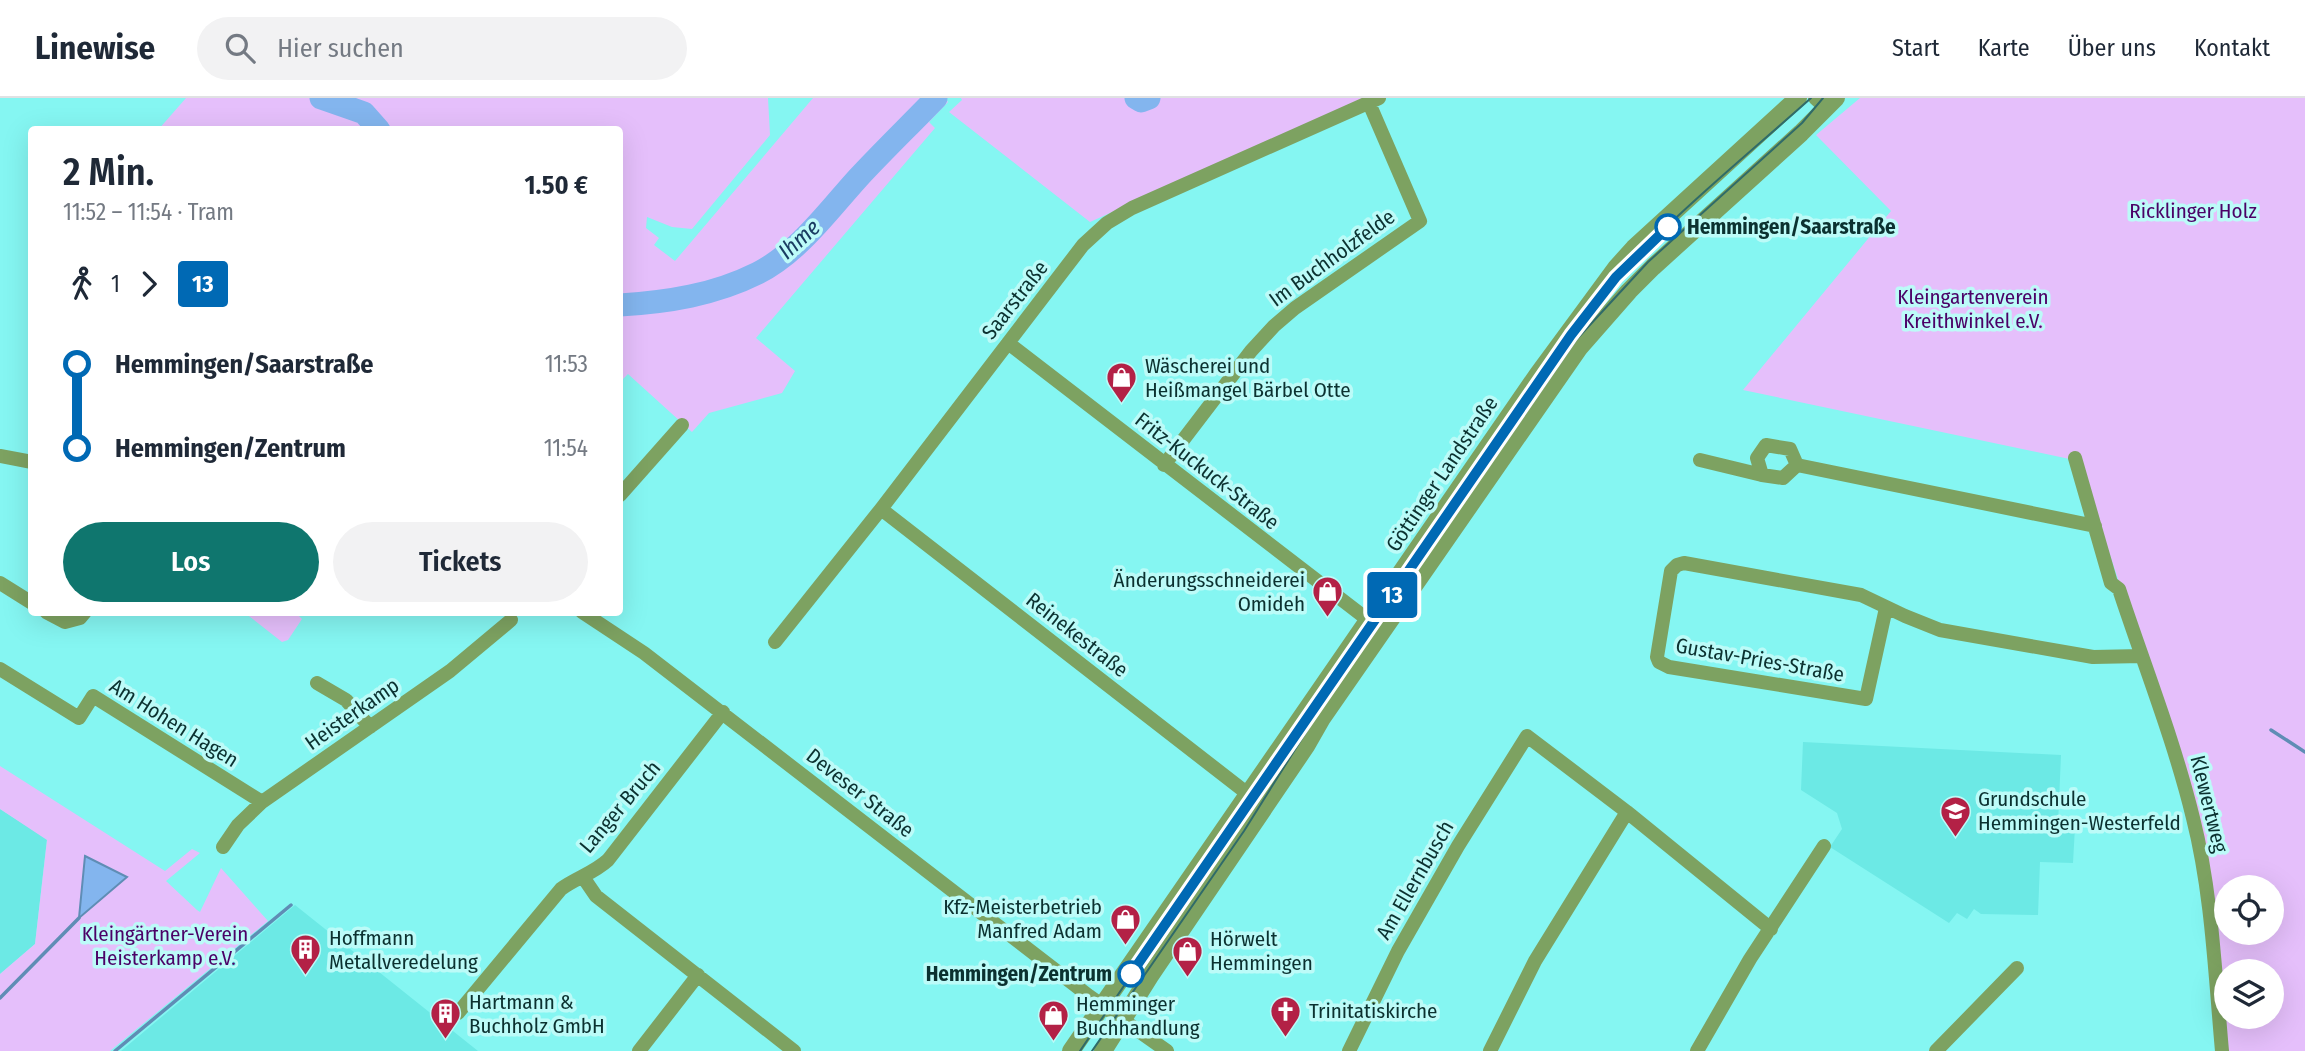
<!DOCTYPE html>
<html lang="de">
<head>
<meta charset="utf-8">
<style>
	:root { --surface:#fff; --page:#f2f2f3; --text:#1f2937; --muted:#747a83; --line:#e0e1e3; --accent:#0f766e }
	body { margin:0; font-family:"Fira Sans Condensed",sans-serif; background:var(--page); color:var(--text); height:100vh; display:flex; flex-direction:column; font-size:26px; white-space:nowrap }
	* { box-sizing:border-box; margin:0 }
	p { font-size:23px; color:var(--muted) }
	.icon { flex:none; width:38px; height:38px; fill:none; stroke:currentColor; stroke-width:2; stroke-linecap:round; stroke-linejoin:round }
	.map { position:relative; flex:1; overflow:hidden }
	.details { position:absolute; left:28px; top:28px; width:595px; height:490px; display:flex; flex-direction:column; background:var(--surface); border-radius:7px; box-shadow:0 7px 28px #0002 }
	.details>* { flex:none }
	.badge { padding:0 14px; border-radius:5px; font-size:24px; line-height:46px }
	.buttons { position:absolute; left:2214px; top:777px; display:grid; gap:14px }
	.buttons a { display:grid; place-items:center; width:70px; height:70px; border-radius:50%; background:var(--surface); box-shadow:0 7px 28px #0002; font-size:35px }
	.map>.badge { position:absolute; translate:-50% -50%; box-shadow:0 0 0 4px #fff }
	.legs { display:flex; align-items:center; gap:10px; height:77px; padding:0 35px; font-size:23px }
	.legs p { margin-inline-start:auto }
	.head { display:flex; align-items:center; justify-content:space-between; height:119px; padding:0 35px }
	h1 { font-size:38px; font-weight:600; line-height:52px }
	.primary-button { display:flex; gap:14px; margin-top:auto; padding:14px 35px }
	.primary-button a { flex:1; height:80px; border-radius:42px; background:var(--accent); color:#fff; font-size:28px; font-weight:600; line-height:80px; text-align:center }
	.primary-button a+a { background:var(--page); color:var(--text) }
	ul { padding:0 35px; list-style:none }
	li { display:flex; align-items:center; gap:24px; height:84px; font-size:26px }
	li i { display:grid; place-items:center; width:10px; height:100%; margin:0 9px; background:currentColor }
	li i::after { content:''; width:18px; height:18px; margin:-9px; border:5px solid; border-radius:50%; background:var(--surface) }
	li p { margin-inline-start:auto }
	li:first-child i { background:linear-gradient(#0000 50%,currentColor 0) }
	li:last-child i { background:linear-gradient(currentColor 50%,#0000 0) }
	header { display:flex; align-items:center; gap:42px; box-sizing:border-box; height:98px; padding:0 35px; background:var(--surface); border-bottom:2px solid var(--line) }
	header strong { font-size:33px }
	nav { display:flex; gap:38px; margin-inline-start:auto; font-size:24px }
	.search { width:490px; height:63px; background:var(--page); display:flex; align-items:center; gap:18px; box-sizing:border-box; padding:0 24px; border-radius:38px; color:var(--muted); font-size:26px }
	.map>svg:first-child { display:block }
	.built { fill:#6ce9e5 }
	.green { fill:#e5bffb; fill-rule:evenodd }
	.water { fill:#83b5ee; stroke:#5f8db5; stroke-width:2 }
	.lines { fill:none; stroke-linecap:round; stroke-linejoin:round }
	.stream { stroke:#5f8db5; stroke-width:3.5 }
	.river { stroke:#83b5ee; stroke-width:23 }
	.minor { stroke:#7da261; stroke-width:14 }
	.tertiary { stroke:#7da261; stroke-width:18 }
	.tram { stroke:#2f6b69; stroke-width:2 }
	.line-1-casing { stroke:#fff; stroke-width:16 }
	.line-1 { stroke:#0069b4; stroke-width:10 }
	.stop-1-dot { fill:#fff; stroke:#0069b4; stroke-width:3.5 }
	.labels { text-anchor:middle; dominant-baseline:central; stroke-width:7; stroke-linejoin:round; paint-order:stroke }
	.park-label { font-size:21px; fill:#4b0267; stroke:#bcfbf8 }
	.stop-label { font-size:21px; font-weight:bold; fill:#0b3130; stroke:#bcfbf8; text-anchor:start }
	.street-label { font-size:21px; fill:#0b3130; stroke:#bcfbf8 }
	.poi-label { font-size:21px; fill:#0b3130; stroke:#bcfbf8; text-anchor:start }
	.water-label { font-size:23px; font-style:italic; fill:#1a3d62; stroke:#bcfbf8 }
</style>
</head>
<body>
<header>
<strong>Linewise</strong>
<div class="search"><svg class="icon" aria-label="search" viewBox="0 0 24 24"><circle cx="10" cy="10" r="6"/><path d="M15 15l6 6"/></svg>Hier suchen</div>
<nav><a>Start</a><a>Karte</a><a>Über uns</a><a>Kontakt</a></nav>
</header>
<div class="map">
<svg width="2305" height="953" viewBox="0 0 2305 953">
	<rect width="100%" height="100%" fill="#85f6f2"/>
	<path class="built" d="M1803,644L2061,657L2058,727L2075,729L2073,765L2040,764L2038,817L1981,816L1974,811L1967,821L1957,815L1949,825L1830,749L1842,731L1837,715L1801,692Z
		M0,711L47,741L35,846L0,876Z
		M295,807L478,953H121Z"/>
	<path class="green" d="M186,0H768L770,37L692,131L672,129L647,119L646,130L659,140L654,147L675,163L813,0H931L905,25L797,145L758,171L703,193L666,200L672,206L705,200L762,178L802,148L939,0H945L948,4L929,24L935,30L756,240L795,273L782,295L709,315L692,334L628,276L620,284V32H158Z
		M961,0H1365L1090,124L949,14L962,2Z
		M1860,0H2305V953H2226L2199,727L2079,363L1743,292L1891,113L1816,37ZM2226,789H2272V835H2226ZM2226,873H2272V919H2226Z
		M245,515H296L302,521L288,542L282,544Z
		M0,668L165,773L192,751L200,755L166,783L197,812L200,814L221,770L268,823L110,953H0V876L35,846L47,742L0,711Z"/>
	<path class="water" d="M85,758L127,779L79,820Z"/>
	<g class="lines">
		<path class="stream" d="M2271,632L2305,654
			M0,900L79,820
			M115,953L291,807"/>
		<path class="river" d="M321,0L364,15L379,32
			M1136,0L1141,3L1149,0
			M620,207C668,204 714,197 758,175C799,154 828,113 858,80C883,53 910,27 936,0"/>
		<path class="minor" d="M1815,0L1826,10
			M1008,245L1376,528
			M1766,347L1790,351L1797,367L1783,380L1762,377L1757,360Z
			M0,358L32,364
			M2075,360L2111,485L2119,491C2144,567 2174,642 2193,720C2212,795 2215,876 2222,953
			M1700,362L1762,377
			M1164,367L1251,253L1274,228L1295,210L1420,123L1369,5
			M1797,367L2095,428
			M620,397L682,327
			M881,411L1248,696
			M0,485L32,505
			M1886,510L1866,601L1669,569L1659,564L1657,559L1671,473L1677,467L1684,465L1861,497L1905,518L1940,532L2093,559L2142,558
			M46,514L65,524L80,520L85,514
			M582,514L644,555L1089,898L1167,953
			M775,544L881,411L1083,147L1107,125L1132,110L1379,0
			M0,571L79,620L93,598L262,704
			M317,585L346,602L370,629
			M223,749L238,727L262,704L450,573L511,522
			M583,779L596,798L794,953
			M458,915L561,791C576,780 594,775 608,762L723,614
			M639,953L698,877
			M1349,953L1398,853L1458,748L1527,638L1627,714L1771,831
			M1490,953L1535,863L1627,714
			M1697,953L1750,861L1824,748
			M1936,953L2017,870"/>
		<path class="tertiary" d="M1071,953L1538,276L1616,170L1634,150L1798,0
			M1103,953L1150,878L1306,648L1322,620L1579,250L1629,193L1653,169L1801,35L1836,0"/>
		<path class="tram" d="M1589,213C1652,133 1735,68 1811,0
			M1080,953L1279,658
			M1092,953L1244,733L1321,610L1576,242L1648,164L1802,25L1823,0"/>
	</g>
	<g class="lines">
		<defs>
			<path id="line-1" d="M1131,876L1571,237L1616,179L1668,129"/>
		</defs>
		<use href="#line-1" class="line-1-casing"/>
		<use href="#line-1" class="line-1"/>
	</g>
	<defs>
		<symbol id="shop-pin" viewBox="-11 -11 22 30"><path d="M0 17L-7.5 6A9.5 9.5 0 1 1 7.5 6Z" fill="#b32146" stroke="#bcfbf8"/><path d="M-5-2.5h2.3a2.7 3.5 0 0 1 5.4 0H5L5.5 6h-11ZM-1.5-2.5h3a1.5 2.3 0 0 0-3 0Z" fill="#fff"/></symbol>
		<symbol id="school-pin" viewBox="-11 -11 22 30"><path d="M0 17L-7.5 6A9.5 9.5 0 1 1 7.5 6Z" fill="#b32146" stroke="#bcfbf8"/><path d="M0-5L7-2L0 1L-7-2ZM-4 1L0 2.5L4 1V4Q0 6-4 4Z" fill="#fff"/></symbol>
		<symbol id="building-pin" viewBox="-11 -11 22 30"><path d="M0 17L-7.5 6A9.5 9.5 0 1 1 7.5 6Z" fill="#b32146" stroke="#bcfbf8"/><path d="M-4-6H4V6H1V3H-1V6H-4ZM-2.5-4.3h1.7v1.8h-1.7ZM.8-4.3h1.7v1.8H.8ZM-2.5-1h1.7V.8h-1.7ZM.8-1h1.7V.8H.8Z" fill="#fff"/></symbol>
		<symbol id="church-pin" viewBox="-11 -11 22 30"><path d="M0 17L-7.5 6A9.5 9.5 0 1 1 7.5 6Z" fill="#b32146" stroke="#bcfbf8"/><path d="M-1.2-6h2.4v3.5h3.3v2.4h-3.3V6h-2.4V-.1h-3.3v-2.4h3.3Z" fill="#fff"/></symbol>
	</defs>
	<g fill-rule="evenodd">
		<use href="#shop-pin" x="1104" y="262" width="35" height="47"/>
		<use href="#shop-pin" x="1310" y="476" width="35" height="47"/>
		<use href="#school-pin" x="1938" y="696" width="35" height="47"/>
		<use href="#shop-pin" x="1108" y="804" width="35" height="47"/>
		<use href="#building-pin" x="288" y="834" width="35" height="47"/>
		<use href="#shop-pin" x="1170" y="836" width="35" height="47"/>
		<use href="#church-pin" x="1268" y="896" width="35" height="47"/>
		<use href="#building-pin" x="428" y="898" width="35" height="47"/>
		<use href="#shop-pin" x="1036" y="900" width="35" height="47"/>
	</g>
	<g class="stop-1-dot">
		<circle cx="1668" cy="129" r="12"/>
		<circle cx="1131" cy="876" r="12"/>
	</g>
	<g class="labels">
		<g class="park-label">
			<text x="2193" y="113">Ricklinger Holz</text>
			<text x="1973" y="199">Kleingartenverein<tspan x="1973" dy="24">Kreithwinkel e.V.</tspan></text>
			<text x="165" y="836">Kleingärtner-Verein<tspan x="165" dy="24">Heisterkamp e.V.</tspan></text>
		</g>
		<g class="stop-label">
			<text x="1687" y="129">Hemmingen/Saarstraße</text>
			<text x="1112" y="876" text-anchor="end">Hemmingen/Zentrum</text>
		</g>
		<g class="street-label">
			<text transform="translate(1332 160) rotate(-36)">Im Buchholzfelde</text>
			<text transform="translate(1015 202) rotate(-52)">Saarstraße</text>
			<text transform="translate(1207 373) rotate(38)">Fritz-Kuckuck-Straße</text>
			<text transform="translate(1442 376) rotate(-56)">Göttinger Landstraße</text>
			<text transform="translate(1077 537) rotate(38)">Reinekestraße</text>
			<text transform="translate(1760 562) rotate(10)">Gustav-Pries-Straße</text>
			<text transform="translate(352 616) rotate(-35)">Heisterkamp</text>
			<text transform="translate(174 625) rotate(32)">Am Hohen Hagen</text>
			<text transform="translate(860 695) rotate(38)">Deveser Straße</text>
			<text transform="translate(2209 706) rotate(76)">Klewertweg</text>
			<text transform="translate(620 709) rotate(-50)">Langer Bruch</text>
			<text transform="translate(1415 782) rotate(-60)">Am Ellernbusch</text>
		</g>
		<g class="poi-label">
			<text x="1145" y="268">Wäscherei und<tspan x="1145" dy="24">Heißmangel Bärbel Otte</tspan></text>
			<text x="1305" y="482" text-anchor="end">Änderungsschneiderei<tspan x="1305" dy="24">Omideh</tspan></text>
			<text x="1978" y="701">Grundschule<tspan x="1978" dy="24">Hemmingen-Westerfeld</tspan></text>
			<text x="1102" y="809" text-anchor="end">Kfz-Meisterbetrieb<tspan x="1102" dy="24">Manfred Adam</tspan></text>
			<text x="329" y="840">Hoffmann<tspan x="329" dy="24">Metallveredelung</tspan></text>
			<text x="1210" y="841">Hörwelt<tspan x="1210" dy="24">Hemmingen</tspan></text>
			<text x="469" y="904">Hartmann &amp;<tspan x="469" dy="24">Buchholz GmbH</tspan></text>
			<text x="1076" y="906">Hemminger<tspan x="1076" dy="24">Buchhandlung</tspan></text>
			<text x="1309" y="913">Trinitatiskirche</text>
		</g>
		<g class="water-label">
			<text transform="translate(799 141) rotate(-42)">Ihme</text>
		</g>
	</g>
</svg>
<div class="buttons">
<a><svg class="icon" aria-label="locate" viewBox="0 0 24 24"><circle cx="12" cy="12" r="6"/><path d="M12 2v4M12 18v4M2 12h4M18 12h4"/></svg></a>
<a><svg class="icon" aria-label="layers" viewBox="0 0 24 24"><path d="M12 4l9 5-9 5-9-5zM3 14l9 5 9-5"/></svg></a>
</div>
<b class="badge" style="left:1392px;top:497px;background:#0069b4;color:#fff">13</b>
<section class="details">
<div class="head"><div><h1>2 Min.</h1><p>11:52 – 11:54 · Tram</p></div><b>1.50 €</b></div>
<div class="legs"><svg class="icon" aria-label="walk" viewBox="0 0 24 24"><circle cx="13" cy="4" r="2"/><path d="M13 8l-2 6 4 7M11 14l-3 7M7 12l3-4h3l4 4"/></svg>1<svg class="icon" aria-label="forward" viewBox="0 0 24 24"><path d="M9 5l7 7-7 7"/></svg><b class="badge" style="background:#0069b4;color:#fff">13</b></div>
<ul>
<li><i style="color:#0069b4"></i><b>Hemmingen/Saarstraße</b><p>11:53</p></li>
<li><i style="color:#0069b4"></i><b>Hemmingen/Zentrum</b><p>11:54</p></li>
</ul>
<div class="primary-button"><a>Los</a><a>Tickets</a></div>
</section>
</div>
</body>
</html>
